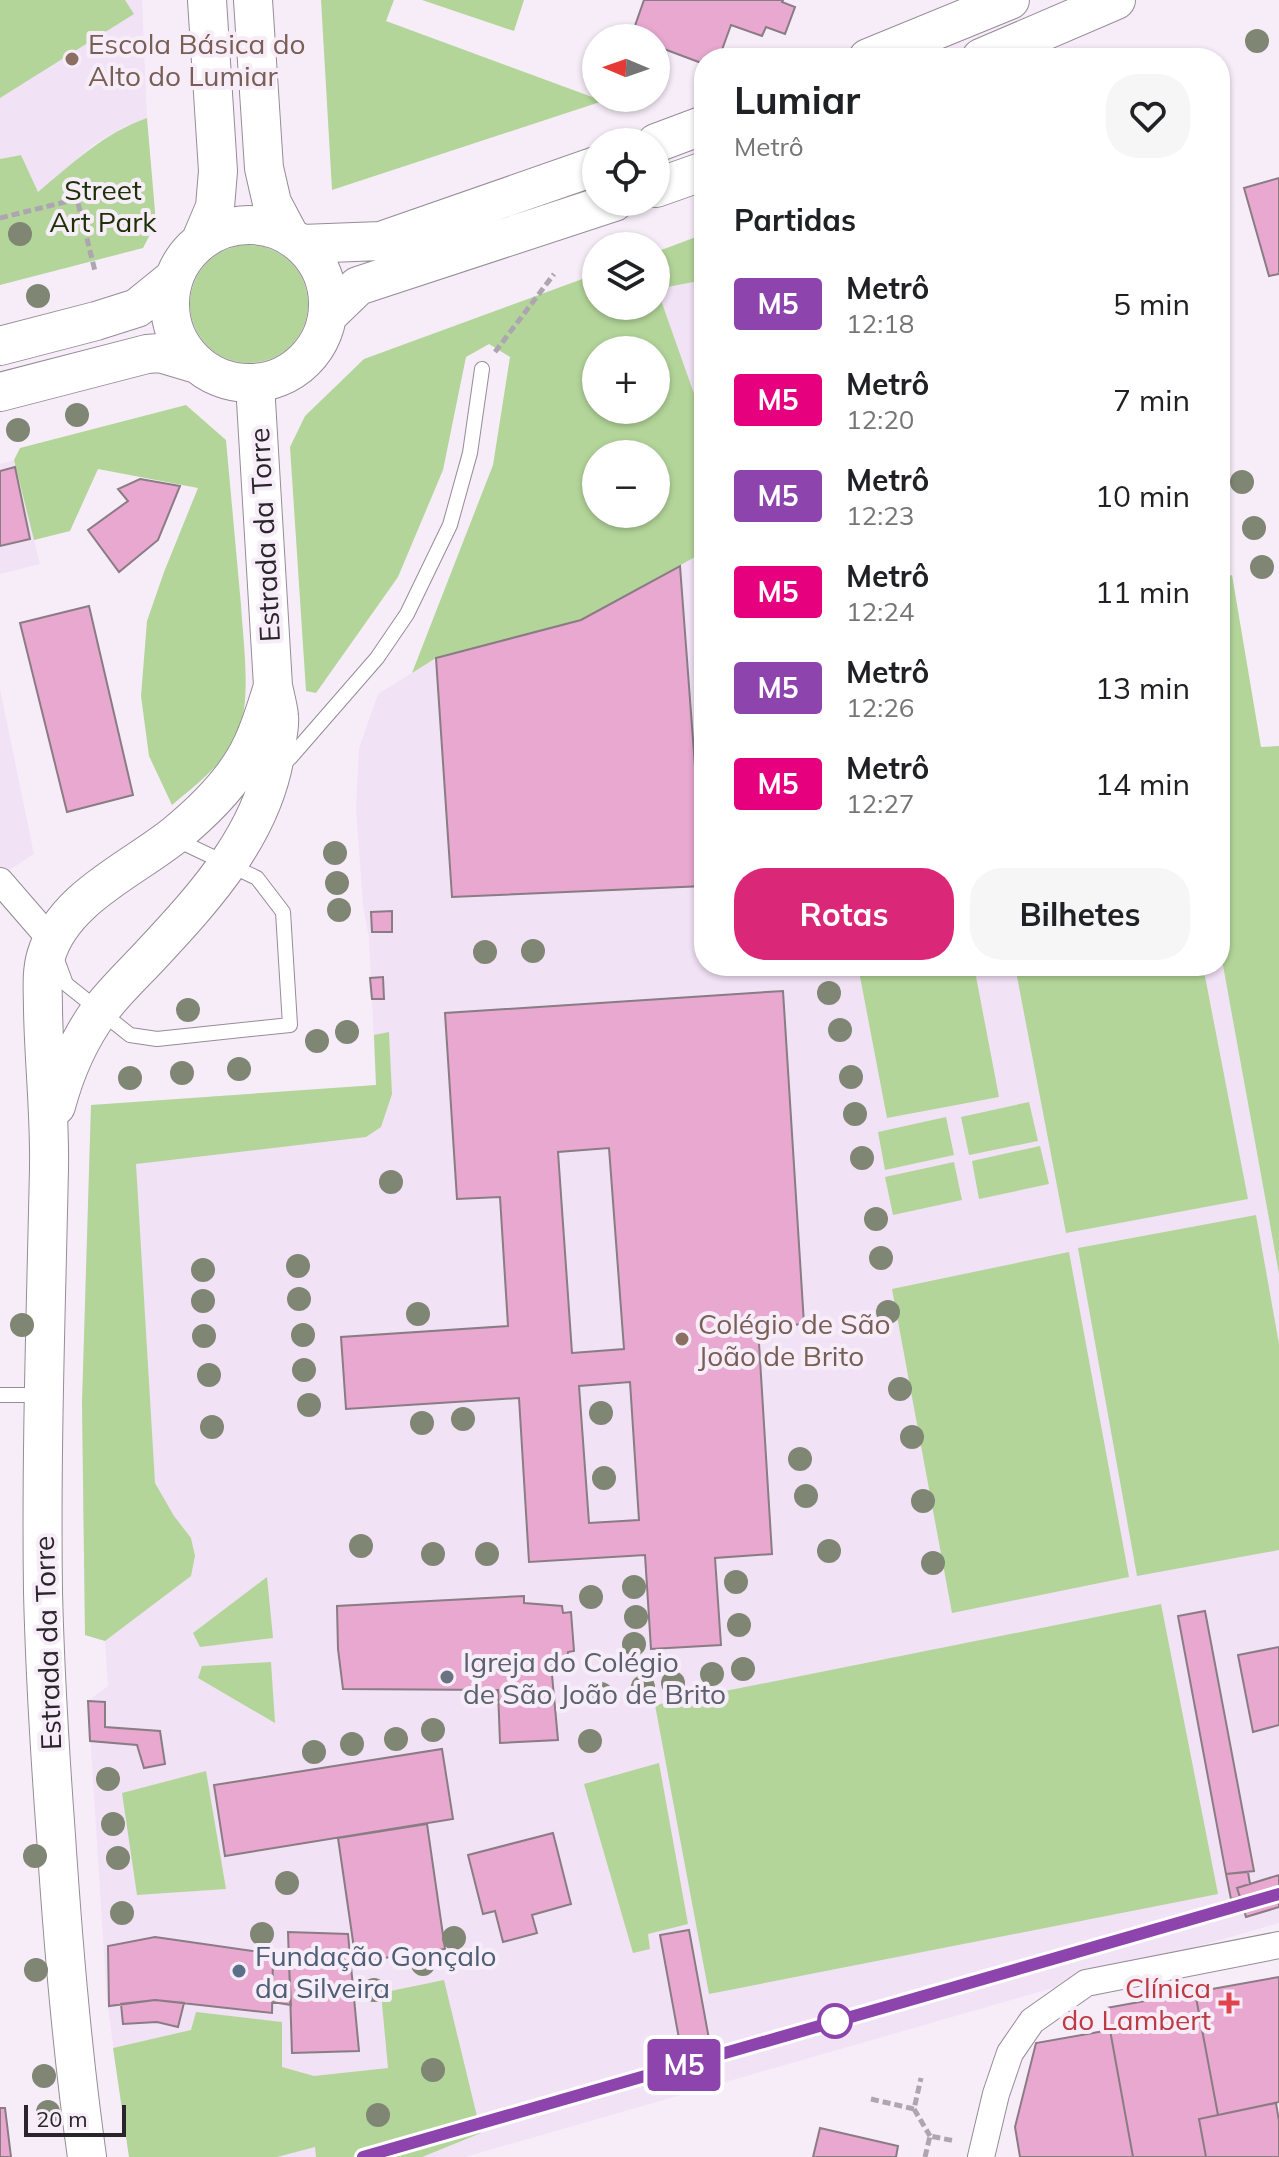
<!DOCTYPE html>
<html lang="pt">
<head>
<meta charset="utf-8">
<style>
	:root { --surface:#fff; --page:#f6f6f6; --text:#202124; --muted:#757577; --accent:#db2777 }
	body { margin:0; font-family:Mulish,sans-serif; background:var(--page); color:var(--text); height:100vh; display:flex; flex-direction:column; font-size:30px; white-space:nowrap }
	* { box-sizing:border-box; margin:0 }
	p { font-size:26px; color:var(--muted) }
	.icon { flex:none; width:44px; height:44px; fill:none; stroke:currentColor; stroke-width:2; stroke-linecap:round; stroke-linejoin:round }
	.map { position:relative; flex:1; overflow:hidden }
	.side { position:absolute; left:694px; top:48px; width:536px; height:928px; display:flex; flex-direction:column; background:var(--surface); border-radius:32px; box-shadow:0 2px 6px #0004 }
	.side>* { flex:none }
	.badge { padding:0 16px; border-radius:6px; font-size:28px; line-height:52px }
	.needle { width:52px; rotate:272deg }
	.controls { position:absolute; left:582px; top:24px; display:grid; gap:16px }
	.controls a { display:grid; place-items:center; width:88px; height:88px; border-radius:50%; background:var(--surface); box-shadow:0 2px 6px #0004; font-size:40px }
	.scale { position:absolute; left:24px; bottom:20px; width:102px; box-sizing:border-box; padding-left:8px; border:4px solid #29252a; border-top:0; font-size:22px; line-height:28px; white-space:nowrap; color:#29252a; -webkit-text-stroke:6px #f7edf9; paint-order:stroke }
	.map>.badge { position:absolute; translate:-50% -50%; box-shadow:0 0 0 4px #fff }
	h2 { padding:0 40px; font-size:30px; line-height:72px }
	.round { display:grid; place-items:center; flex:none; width:84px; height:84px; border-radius:32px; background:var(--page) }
	.headline { display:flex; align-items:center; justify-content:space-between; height:136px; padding:0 40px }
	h1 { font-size:38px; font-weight:700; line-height:60px }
	.button { display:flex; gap:16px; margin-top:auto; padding:16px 40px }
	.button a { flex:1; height:92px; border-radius:32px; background:var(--accent); color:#fff; font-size:32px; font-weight:700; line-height:92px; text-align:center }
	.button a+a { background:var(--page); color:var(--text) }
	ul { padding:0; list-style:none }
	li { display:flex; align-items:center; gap:24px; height:96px; padding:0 40px }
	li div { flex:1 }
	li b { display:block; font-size:30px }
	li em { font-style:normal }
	li .badge { min-width:88px; font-weight:700; text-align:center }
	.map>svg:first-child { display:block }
	.built { fill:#f1e2f5 }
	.green { fill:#b3d599; fill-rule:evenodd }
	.building { fill:#e8a8d0; stroke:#897c83; stroke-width:2; fill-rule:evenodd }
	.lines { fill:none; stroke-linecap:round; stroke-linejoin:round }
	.lane-casing { stroke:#958c97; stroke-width:16 }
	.street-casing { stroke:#958c97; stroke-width:28 }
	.secondary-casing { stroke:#958c97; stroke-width:40 }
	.path { stroke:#ada5af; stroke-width:5; stroke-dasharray:8 4; stroke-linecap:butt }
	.lane { stroke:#fff; stroke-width:14 }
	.street { stroke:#fff; stroke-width:26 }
	.secondary { stroke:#fff; stroke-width:38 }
	.tree { fill:#7f8673 }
	.line-casing { stroke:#fff; stroke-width:18 }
	.line { stroke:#8e44ad; stroke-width:12 }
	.education-dot { fill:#8d6e63; stroke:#f7edf9; stroke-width:3 }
	.worship-dot { fill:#6b7280; stroke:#f7edf9; stroke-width:3 }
	.service-dot { fill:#5c6f8a; stroke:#f7edf9; stroke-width:3 }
	.health-dot { fill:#e0444e; stroke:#f7edf9; stroke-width:3 }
	.stop-dot { fill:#fff; stroke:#8e44ad; stroke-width:4 }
	.labels { text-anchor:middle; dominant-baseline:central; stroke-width:8; stroke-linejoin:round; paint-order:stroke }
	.education-label { font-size:28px; fill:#785e54; stroke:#f7edf9; text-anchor:start }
	.park-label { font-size:28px; fill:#1c3105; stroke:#f7edf9 }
	.street-label { font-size:28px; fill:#29252a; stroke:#f7edf9 }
	.worship-label { font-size:28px; fill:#5b616d; stroke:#f7edf9; text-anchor:start }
	.service-label { font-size:28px; fill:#4e5e75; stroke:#f7edf9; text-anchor:start }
	.health-label { font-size:28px; fill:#be3a42; stroke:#f7edf9; text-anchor:end }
</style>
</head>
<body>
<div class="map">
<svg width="1279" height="2157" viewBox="0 0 1279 2157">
	<rect width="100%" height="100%" fill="#f7edf9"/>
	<path class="built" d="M0,0H142L147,118L128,125L93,145L38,193L21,155L0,159Z
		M704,279V422L656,289Z
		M14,460L40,564L0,574V464Z
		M704,552V966H1220V949L1279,1274V1923L465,2157H129L107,2001L88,1701L108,1686L105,1641L85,1635L82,1403L91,1105L376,1085L369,938L363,905L356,808L359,748L378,694L436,658L581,620Z
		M0,689L34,854L0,876Z"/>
	<path class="green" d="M0,0H125L134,14L0,98Z
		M321,0H394L386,21L603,101L332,190Z
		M422,0H524L514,31Z
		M147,118L156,223L143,248L0,285V159L21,155L38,192C73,163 104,133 147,118Z
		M704,234V280L657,289L704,422V552L581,620L436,658L412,673L493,465L510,357L489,344L466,357L443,470L398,577L316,693L306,691L290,447L305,416L364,359L596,274V306H656V252ZM596,350H656V410H596ZM596,454H656V514H596Z
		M190 304a59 59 0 1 1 118 0a59 59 0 1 1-118 0Z
		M186,405L226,440C231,495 236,550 241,605C243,641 252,700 238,733C225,763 196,785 172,805L149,756L141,696L147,621L164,572L198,488L98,469L70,531L34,540L14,460L20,448Z
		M1232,575L1261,747L1279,746V1274L1220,949V579Z
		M858,966H974L999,1097L887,1118Z
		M1015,966H1203L1248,1199L1066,1233Z
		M389,1032L392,1094L381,1127L366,1137L136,1164L155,1483L174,1516L191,1538L195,1556L191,1576L105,1641L85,1635L82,1403L91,1105L376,1085L374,1035Z
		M1029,1102L1038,1141L969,1155L961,1117Z
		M946,1117L954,1155L885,1170L878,1132Z
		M1040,1146L1049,1184L979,1199L972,1161Z
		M954,1162L962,1200L893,1215L885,1177Z
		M1256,1215L1279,1344V1550L1137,1576L1078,1248Z
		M1069,1252L1129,1577L952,1613L892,1289Z
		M267,1577L273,1638L200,1647L193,1633Z
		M1161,1604L1218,1894L709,1994L655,1705Z
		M271,1662L275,1723L198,1678L202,1666Z
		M659,1763L688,1924L648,1934L650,1949L633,1953L584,1784Z
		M206,1771L226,1889L137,1895L122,1793Z
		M444,1980L481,2133L422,2157H316L315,2147L277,2157H129L113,2048L191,2030L196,2012L282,2022V2067L314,2076L388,2068L381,1993Z"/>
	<path class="building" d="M644,0H783L782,2L795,7L785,34L766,27L762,36L731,25L719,58H704V64L656,46V38L631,37Z
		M1279,178V274L1269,276L1244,188Z
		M15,467L30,539L0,546V471Z
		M140,479L180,486L158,540L119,572L88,530L128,501L118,489Z
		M680,566L704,886L452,897L436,658L581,620Z
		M89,606L133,795L67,812L20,623Z
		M392,911V932H372L371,912Z
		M383,977L384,999H372L370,978Z
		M783,991L804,1324L758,1327L772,1554L715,1558L721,1645L651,1649L645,1555L529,1562L519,1398L346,1409L341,1337L508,1326L500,1197L457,1199L445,1013ZM609,1148L624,1349L572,1353L558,1152ZM630,1382L639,1520L589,1523L579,1386Z
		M524,1596V1603L562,1606L563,1613L571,1612L574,1651L568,1652L567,1661L551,1664L558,1740L500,1743L498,1690L343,1689L338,1649L337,1606Z
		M1205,1611L1254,1871L1226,1874L1178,1616Z
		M1279,1647V1725L1253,1732L1238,1655Z
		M88,1701L105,1702V1727L160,1731L165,1764L144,1768L137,1745L90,1741Z
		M442,1749L453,1819L225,1856L214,1785Z
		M427,1824L445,1949L356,1962L338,1838Z
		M553,1833L571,1904L532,1915L537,1933L503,1942L495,1911L483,1914L468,1855Z
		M1248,1872L1250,1884L1237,1888L1240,1897L1231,1899L1226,1874Z
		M1279,1875V1907L1246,1917L1237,1888Z
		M689,1930L711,2050L682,2055L660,1935Z
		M288,1932L348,1934L359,2051L292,2053Z
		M155,1937L273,1954L272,2013L155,2000L109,2006L108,1946Z
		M273,1962L289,1963L291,2005L272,2002Z
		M1279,1977V2102L1218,2115L1195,1992Z
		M1195,1992L1218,2115L1199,2119L1206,2157H1133L1106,2008Z
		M155,2000L184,2003L178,2027L157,2022L123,2024L121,2004Z
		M1110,2030L1133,2157H1020L1015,2127L1036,2043Z
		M1276,2103L1279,2121V2157H1206L1199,2119Z
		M0,2108H5L11,2157H0Z
		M820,2128L898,2146L896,2157H813Z"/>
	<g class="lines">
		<defs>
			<path id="lane" d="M281,765L290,758L377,658L407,614L450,525L470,453L482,369
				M56,957L66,984L130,1035L157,1039L290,1025L283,912L257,878L175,839
				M0,1395H44"/>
			<path id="street" d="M0,881L52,941
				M981,2157L996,2094L1010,2053L1032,2021L1086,1983L1279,1945"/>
			<path id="secondary" d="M253,0L264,168L272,203L289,235
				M868,58L1010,0
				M981,58L1116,0
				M656,143L704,125
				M656,188L704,171
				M170 304a79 79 0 1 1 158 0a79 79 0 1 1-158 0Z
				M201,240L215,207L218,171L207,0
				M302,244L381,241L596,166
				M328,315L358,286L614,202
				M0,346L96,321L137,308L174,278
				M0,392L147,354L160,353L197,364
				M56,1106C65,1072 78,1041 99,1012C113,993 132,975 148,958C206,896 269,828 277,740C278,732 280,724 279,716C278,706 275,696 273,686L255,384
				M87,2157C72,2051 63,1943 56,1836C50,1755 45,1674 43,1592C41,1451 46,1309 49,1168C50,1115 44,1063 43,1010C43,992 41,973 46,956C63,898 133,869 176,834C205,810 236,780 252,745C261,726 267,706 273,686"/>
		</defs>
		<use href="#lane" class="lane-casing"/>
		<use href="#street" class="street-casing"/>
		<use href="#secondary" class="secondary-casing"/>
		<path class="path" d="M0,218L77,199L95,271
			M495,352L554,274
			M871,2099L914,2109L921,2078
			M914,2109L930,2136
			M925,2157L930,2136L955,2141"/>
		<use href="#lane" class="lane"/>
		<use href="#street" class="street"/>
		<use href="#secondary" class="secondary"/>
	</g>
	<g class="tree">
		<circle cx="1257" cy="41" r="12"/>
		<circle cx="20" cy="234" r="12"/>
		<circle cx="38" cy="296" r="12"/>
		<circle cx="77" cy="415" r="12"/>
		<circle cx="18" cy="430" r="12"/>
		<circle cx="1242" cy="482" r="12"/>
		<circle cx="1254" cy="528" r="12"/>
		<circle cx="1262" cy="567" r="12"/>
		<circle cx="335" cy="853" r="12"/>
		<circle cx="337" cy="883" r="12"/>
		<circle cx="339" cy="910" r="12"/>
		<circle cx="533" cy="951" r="12"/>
		<circle cx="485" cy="952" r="12"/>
		<circle cx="829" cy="993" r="12"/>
		<circle cx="188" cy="1010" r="12"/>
		<circle cx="840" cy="1030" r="12"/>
		<circle cx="347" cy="1032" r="12"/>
		<circle cx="317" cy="1041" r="12"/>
		<circle cx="239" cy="1069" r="12"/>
		<circle cx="182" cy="1073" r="12"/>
		<circle cx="851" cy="1077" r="12"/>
		<circle cx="130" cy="1078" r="12"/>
		<circle cx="855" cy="1114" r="12"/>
		<circle cx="862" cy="1158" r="12"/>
		<circle cx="391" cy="1182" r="12"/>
		<circle cx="876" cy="1219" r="12"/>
		<circle cx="881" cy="1258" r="12"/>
		<circle cx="298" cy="1266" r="12"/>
		<circle cx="203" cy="1270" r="12"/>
		<circle cx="299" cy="1299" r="12"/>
		<circle cx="203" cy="1301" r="12"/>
		<circle cx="888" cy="1312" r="12"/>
		<circle cx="418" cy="1314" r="12"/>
		<circle cx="22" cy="1325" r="12"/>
		<circle cx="303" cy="1335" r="12"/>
		<circle cx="204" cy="1336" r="12"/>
		<circle cx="304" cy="1370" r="12"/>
		<circle cx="209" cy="1375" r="12"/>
		<circle cx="900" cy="1389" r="12"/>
		<circle cx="309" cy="1405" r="12"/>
		<circle cx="601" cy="1413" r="12"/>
		<circle cx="463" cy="1419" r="12"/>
		<circle cx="422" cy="1423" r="12"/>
		<circle cx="212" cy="1427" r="12"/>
		<circle cx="912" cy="1437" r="12"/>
		<circle cx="800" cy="1459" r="12"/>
		<circle cx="604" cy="1478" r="12"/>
		<circle cx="806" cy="1496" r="12"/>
		<circle cx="923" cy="1501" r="12"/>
		<circle cx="361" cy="1546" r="12"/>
		<circle cx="829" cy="1551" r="12"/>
		<circle cx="433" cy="1554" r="12"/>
		<circle cx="487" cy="1554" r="12"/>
		<circle cx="933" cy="1563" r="12"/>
		<circle cx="736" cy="1582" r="12"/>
		<circle cx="634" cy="1587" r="12"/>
		<circle cx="591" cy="1597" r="12"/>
		<circle cx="636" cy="1617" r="12"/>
		<circle cx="739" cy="1625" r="12"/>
		<circle cx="634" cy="1644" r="12"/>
		<circle cx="743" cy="1669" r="12"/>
		<circle cx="712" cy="1674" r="12"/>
		<circle cx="673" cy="1683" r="12"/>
		<circle cx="643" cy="1687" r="12"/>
		<circle cx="601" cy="1694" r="12"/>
		<circle cx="433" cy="1730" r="12"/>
		<circle cx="396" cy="1739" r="12"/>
		<circle cx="590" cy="1741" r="12"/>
		<circle cx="352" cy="1744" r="12"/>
		<circle cx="314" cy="1752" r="12"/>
		<circle cx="108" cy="1779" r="12"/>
		<circle cx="113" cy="1824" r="12"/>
		<circle cx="35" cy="1856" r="12"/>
		<circle cx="118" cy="1858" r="12"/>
		<circle cx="287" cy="1883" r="12"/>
		<circle cx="122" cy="1913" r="12"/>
		<circle cx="262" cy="1934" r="12"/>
		<circle cx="454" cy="1938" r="12"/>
		<circle cx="423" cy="1964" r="12"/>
		<circle cx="36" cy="1970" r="12"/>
		<circle cx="374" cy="1990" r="12"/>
		<circle cx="433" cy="2070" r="12"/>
		<circle cx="44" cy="2076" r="12"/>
		<circle cx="48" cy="2112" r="12"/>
		<circle cx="378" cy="2115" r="12"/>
	</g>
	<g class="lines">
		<defs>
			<path id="line" d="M363,2157L1279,1894"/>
		</defs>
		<use href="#line" class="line-casing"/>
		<use href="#line" class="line"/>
	</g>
	<g class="education-dot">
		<circle cx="72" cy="59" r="8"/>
		<circle cx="682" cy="1339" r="8"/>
	</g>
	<circle class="worship-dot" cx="447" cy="1677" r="8"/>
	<circle class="service-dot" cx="239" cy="1971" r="8"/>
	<path class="health-dot" d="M1225 1991h8v8h8v8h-8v8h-8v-8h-8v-8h8z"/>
	<circle class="stop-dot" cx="835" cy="2021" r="16"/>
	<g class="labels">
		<g class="education-label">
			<text x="88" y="43">Escola Básica do<tspan x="88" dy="32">Alto do Lumiar</tspan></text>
			<text x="698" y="1323">Colégio de São<tspan x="698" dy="32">João de Brito</tspan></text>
		</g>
		<g class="park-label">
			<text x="103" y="189">Street<tspan x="103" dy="32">Art Park</tspan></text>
		</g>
		<g class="street-label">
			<text transform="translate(264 535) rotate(-93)">Estrada da Torre</text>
			<text transform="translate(47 1643) rotate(-92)">Estrada da Torre</text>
		</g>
		<g class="worship-label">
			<text x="463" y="1661">Igreja do Colégio<tspan x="463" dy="32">de São João de Brito</tspan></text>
		</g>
		<g class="service-label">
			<text x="255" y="1955">Fundação Gonçalo<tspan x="255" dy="32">da Silveira</tspan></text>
		</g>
		<g class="health-label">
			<text x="1211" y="1987">Clínica<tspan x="1211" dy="32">do Lambert</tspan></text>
		</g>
	</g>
</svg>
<div class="controls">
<a><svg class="needle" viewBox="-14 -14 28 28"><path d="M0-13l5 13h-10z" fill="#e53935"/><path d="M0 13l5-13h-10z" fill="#757577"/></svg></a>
<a><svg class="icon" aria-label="locate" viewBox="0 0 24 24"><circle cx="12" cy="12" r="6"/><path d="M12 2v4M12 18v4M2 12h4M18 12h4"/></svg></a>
<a><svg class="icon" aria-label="layers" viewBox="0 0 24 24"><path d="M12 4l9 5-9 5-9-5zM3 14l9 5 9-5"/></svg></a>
<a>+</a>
<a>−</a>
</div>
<div class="scale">20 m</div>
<b class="badge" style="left:684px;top:2065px;background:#8e44ad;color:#fff">M5</b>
<section class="side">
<div class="headline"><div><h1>Lumiar</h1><p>Metrô</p></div><a class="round"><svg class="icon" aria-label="heart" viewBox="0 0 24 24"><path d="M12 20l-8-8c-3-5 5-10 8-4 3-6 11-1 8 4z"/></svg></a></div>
<h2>Partidas</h2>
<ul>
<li><span class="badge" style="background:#8e44ad;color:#fff">M5</span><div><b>Metrô</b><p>12:18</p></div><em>5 min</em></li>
<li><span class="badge" style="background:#e6007e;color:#fff">M5</span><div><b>Metrô</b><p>12:20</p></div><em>7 min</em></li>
<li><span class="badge" style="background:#8e44ad;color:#fff">M5</span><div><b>Metrô</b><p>12:23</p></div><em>10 min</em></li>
<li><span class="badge" style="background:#e6007e;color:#fff">M5</span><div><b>Metrô</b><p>12:24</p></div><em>11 min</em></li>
<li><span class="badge" style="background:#8e44ad;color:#fff">M5</span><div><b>Metrô</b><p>12:26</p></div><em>13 min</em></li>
<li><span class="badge" style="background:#e6007e;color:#fff">M5</span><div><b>Metrô</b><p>12:27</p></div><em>14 min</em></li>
</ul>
<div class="button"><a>Rotas</a><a>Bilhetes</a></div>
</section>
</div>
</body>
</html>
